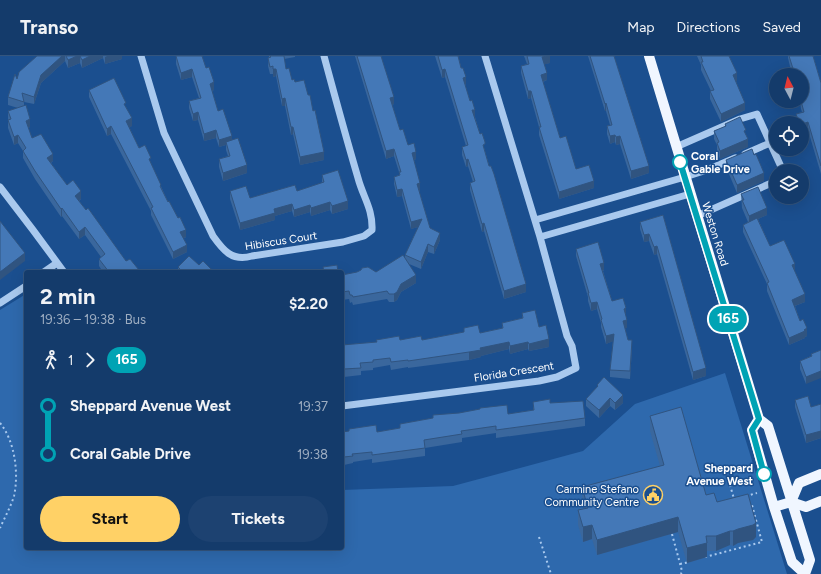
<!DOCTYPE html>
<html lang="en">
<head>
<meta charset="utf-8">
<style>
	:root { --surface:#143b6b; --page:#1d4271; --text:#f1f3f6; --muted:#9dadc1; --line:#33557e; --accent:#ffd166 }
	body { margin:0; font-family:Figtree,sans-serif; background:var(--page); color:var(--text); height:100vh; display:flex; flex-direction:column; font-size:15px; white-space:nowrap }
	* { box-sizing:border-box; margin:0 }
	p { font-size:13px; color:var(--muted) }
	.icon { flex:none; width:22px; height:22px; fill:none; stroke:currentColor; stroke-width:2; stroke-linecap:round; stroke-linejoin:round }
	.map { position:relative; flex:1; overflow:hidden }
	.details { position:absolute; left:24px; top:214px; width:320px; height:280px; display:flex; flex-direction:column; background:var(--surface); border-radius:4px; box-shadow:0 4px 16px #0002,0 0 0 1px var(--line) }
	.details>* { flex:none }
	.badge { padding:0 8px; border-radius:13px; font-size:14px; line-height:26px }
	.needle { width:26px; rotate:353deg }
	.tools { position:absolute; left:769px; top:12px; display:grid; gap:8px }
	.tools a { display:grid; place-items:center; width:40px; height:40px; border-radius:50%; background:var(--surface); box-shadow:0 4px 16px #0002,0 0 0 1px var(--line); font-size:20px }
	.map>.badge { position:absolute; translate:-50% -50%; box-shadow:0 0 0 2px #fff }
	.legs { display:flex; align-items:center; gap:6px; height:44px; padding:0 16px; font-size:13px }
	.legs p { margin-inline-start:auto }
	.overview { display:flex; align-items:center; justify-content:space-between; height:68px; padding:0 16px }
	h1 { font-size:22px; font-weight:700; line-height:30px }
	.action { display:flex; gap:8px; margin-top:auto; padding:8px 16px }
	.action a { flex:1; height:46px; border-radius:24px; background:var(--accent); color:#111; font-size:16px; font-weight:700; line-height:46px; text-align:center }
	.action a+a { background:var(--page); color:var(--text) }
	ul { padding:0 16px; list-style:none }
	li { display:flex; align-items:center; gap:14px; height:48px; font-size:15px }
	li i { display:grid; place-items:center; width:6px; height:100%; margin:0 5px; background:currentColor }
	li i::after { content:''; width:10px; height:10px; margin:-5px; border:3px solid; border-radius:50%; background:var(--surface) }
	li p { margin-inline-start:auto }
	li:first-child i { background:linear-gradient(#0000 50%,currentColor 0) }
	li:last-child i { background:linear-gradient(currentColor 50%,#0000 0) }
	header { display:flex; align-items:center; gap:24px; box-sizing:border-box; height:56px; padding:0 20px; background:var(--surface); border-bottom:1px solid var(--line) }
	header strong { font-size:19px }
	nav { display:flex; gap:22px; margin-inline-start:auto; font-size:14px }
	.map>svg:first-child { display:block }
	.green { fill:#2e69ad }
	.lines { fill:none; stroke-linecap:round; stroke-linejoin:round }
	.path { stroke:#a9c9ee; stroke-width:2; stroke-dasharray:2 3; stroke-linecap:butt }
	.minor { stroke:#a9c9ee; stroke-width:7 }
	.major { stroke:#f0f6ff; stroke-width:10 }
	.wall { fill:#3a679d }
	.shaded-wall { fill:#305480 }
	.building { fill:#4478b7; stroke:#305480 }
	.line-1-casing { stroke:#fff; stroke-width:9 }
	.line-1 { stroke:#00a3b4; stroke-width:6 }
	.stop-1-dot { fill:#fff; stroke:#00a3b4; stroke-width:2 }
	.labels { text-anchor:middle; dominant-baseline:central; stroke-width:3; stroke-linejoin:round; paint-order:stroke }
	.stop-label { font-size:11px; font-weight:bold; fill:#fff; stroke:#1b4f8f; text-anchor:start }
	.street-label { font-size:11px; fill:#fff; stroke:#1b4f8f }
	.poi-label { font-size:11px; fill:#fff; stroke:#1b4f8f; text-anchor:end }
</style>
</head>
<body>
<header>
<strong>Transo</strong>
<nav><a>Map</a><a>Directions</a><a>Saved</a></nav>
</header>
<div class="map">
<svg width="821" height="518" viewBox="0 0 821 518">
	<rect width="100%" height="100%" fill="#1b4f8f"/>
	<path class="green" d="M26,238V492H342V434L453,430L583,395L635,348L725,317L787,518H0V254Z"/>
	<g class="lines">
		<path class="path" d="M0,367C15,385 19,418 14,440C11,450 5,461 0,472
			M730,429L734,443
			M746,440L757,437
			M672,478L682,515L681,518
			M539,481L551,518
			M705,501L762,486L752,449L750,448
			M680,508L689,506"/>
		<path class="minor" d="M141,0L164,77L213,180C223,194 232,206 252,200L343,186L364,180L372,174C373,153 363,141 358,122C346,81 335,41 324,0
			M676,91L740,63L757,58L783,115
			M745,98L770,87
			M0,131L33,174L64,216
			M697,160L776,125
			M535,164L685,121L707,114L735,102
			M540,181L690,138
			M44,216L57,207
			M0,247L26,230
			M342,350L539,325L557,321L576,312L572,290L567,280L540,181L485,0"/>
		<path class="major" d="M649,0L759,363L768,370L810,504L805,518
			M759,363L752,374L774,451L792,506L805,518
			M791,446L799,427L821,418
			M774,451L791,446L806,451L821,445"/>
	</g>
	<path class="wall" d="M37,0H122V3L105,8L103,2L82,12L80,7L68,12L65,5L41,27L34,48L24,46V50L30,71L28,72L32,82L53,105L51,107L67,129L81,143L79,145L126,205L139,216H103L99,210V203L101,201L85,179L79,183L62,160L61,161L35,123L23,102V95L18,87L14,89L8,72V55L18,52L8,49V41L17,23Z
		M176,0L206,12L214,34L212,35L218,55L247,117L223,125L219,111V103L228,100L226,94V89L219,91L216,82L204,85L198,64L193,65L189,52V45L199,42L192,21L181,24L176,8Z
		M269,0H295V1L284,3L286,13L292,24L308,39L324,104L300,109L293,78L291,79L285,50H282L276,20L273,21V18H270L268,10Z
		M355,0H381L394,48L392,49L400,74L416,103L414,104L420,134L419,135L430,172L440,184L434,198L428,196L421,213L409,208L416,227L401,236L397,244L394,246H389L387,243L353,249L352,246L350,247L349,243L342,244V219L376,216L405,202V199L418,171L411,173L402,140L397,141L394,128V121L399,119V116L394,100L386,103Z
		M435,0H458L466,28L465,29L475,61L526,236L504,243L484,175L482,176L470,134V127L473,126L468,110L466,111L462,99V91L466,90L445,21L442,22Z
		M524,0H550V7L544,8L547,24L543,26L560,82L576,113L594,132L559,143L539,79V71L531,42L528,43L521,17V10L527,8Z
		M588,0H614L649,117L631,123L620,88L616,89L615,86L610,88L607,78V70L610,69L606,55H605Z
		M697,0H729L737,25H736L745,54L721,66L710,43V35H711L701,14V9Z
		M788,0H813L821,27V118L808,74L802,67H796V58L802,56L801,53L800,45H802V19H792L788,2Z
		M89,34L126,51L132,70L129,71L139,92L151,108L168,146L186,181L183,183L187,196L173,203L151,159V155L111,78L107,80L89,41Z
		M725,68L746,79L748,91L720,103L717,95V89L714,83V75L725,71Z
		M726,104L764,125L737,137L726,111Z
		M322,119L348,153L332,158L330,154L311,160L310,156L294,161L292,155L275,160V164L240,174L230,143V135L250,142L297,135L322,127Z
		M741,138L767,159L758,163L770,190L795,216L805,246L795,250L800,265L807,280L805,281V282L789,289L767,235V228L743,176V169L748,166L742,152Z
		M663,159L706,320L693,324L657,198L654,199L649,185L644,186L640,173V166Z
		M576,193L604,214L603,215L612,245L626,260L627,272H625L628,284L632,292L630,323L610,321V314L613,285L606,288L601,271V267L597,253L591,255L588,245V241L576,200Z
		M199,209L211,213L217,216H178V211Z
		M522,257L539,271L549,291L529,295L528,293L510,298L509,293L481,300V301L469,304L408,312V311L391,314L390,309L373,312V314L361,315V319L344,321V322H342V289L400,284H422L464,276V272L480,277L502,272V267L522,262Z
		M821,294L806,328L800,313V305L811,300V298Z
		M597,329L623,347L615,354L610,350L599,362L586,350V343L597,331Z
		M795,344L811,351L821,348V382L806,387L795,351Z
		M533,346L550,347L585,362V370L496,382V377L462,382V386L425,392V400L372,407V403L353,406V407L344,409L343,403H342V376H377L400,372V368L433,362V359L508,358L533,354Z
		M650,360L706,439L717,446L756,481L753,484L738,487L733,490L730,489L716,495H707V501L687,507L678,476L597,499L592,483L583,486L578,469V454L584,453L582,446V431L660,410L650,375Z"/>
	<path class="shaded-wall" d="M62,0H65V5L41,27L34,48V41L41,19Z
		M77,0H80V7L68,12V4Z
		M90,0H103V2L82,12V4Z
		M107,0H122V3L105,8V1Z
		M547,0H550V7L542,9V1Z
		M192,13V21L181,24V17Z
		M273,13H276V20L273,21Z
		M445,13V21L442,22V14Z
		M547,17V24L541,26V19Z
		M737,17V25L733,27V19Z
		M466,21V28L463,29V22Z
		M214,26V34L210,35V28Z
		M528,35H531V42L528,43Z
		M394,41V48L390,50V42Z
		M285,42V50H282V43Z
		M606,47V55H605V48Z
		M745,47V54L721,66V58Z
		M472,54H475V61L472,62Z
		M198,56V64L193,65V58Z
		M132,62V70L126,73V65Z
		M30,63V71L26,72V65Z
		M808,66V74L802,75V68Z
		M111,70V78L107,80V73Z
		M291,71H293V78L291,79Z
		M216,74V82L204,85V78Z
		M18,79V87L14,89V81Z
		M615,79V86L610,88V80Z
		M232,80V87L226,86V89L219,91V84Z
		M620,80V88L616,89V81Z
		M748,83V91L720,103V95Z
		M394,93V100L386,103V95Z
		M324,96V104L300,109V101Z
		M416,96V103L412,105V97Z
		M53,98V105L47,109V102Z
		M468,103V110L466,111V104Z
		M247,109V117L223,125V117Z
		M649,110V117L631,123V115Z
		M764,117V125L737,137V129Z
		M594,125V132L559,143V136Z
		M420,127V134L417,136V128Z
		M402,133V140L397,141V134Z
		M81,135V143L75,147V140Z
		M348,145V153L332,158V150Z
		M330,146V154L311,160V152Z
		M292,148V155L275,160V164L240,174V167L274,153Z
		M310,149V156L294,161V154Z
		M62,152V160L61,161V153Z
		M767,152V159L749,167V160Z
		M422,163V170L411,173V166Z
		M484,167V175L482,176V168Z
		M85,171V179L79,183V176Z
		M186,174V181L180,184V176Z
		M440,177V184L434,198V191Z
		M649,178V185L644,186V179Z
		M428,188V196L421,213V206Z
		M187,189V196L173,203V196Z
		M657,190V198L654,199V191Z
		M25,197V205L0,224V216Z
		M604,207V214L600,215V208Z
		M795,208V216L792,209Z
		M416,219V227L401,236L397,244L394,246V238L401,228Z
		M526,228V236L504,243V235Z
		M805,238V246L792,251V244Z
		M597,246V253L591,255V247Z
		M626,252V260L624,253Z
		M627,264V272L623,273V265Z
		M807,272V280L805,281V282L789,289V282Z
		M614,278V285L606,288V280Z
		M549,283V291L529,295V288Z
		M632,284V292L630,323V315Z
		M509,286V293L481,300V301L469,304V296L480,292Z
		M528,286V293L510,298V290Z
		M706,312V320L693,324V316Z
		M821,315V322L806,328V321Z
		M623,339V347L615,354V347Z
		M610,342V350L599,362V354Z
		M821,375V382L806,387V379Z
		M678,461V476L597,499V484Z
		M756,467V481L753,484L738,487L733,490V475L738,473Z
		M592,469V483L583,486V471Z
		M730,475V489L716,495V480Z
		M707,487V501L687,507V492Z"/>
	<path class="building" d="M37,0H62L41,19L34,41L22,37L24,46L8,41L15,18L17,23L19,16Z
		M66,0H77L68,4Z
		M80,0H90L82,4Z
		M176,0H202L206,12L209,11L214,26L210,28L218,55L223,53L232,80L219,84L216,74L204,78L198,56L193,58L189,45L201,42L192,13L181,17Z
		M270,0H284L286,13L289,12L292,24L294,23L295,26L304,24L308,39H310L313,55L315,54L324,96L300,101L293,71H291L285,42L282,43L276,13H273V10L270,11L268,2L271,1Z
		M357,0H381L394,41L390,42L400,74L403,73L408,89L414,87L416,96L412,97L420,127L417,128L430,172L440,177L434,191L428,188L421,206L405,199L422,163L411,166L402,133L397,134L394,121L400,119L399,116H401L394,93L386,95Z
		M438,0H458L461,12H463L466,21L463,22L470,45L472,44L475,54H472L480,78L482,77L485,86V88L483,89L489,110H491L494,118L526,228L504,235L484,167L482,168L470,127L475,125L468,103L466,104L462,91L468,89L445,13L442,14Z
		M527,0H547L542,1L547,17L541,19L560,82L566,80L576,113L589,109L594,125L559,136L539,71H541L531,35H528L521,10L529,8Z
		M590,0H614L649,110L631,115L620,80L616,81L615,79L610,80L607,70L612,69L606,47L605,48Z
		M701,0H729L737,17L733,19L745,47L721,58L710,35L714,34L701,6H703Z
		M789,0H813L821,27V110L808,66L802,68V67H799L796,58L804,56L801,45H802V19H795Z
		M114,22L126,47L124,48L132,62L126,65L139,92L145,89L151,102L149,103L161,129L160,130L168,146L169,145L178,162L180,161L186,174L180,176L187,189L173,196L151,152L153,151L111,70L107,73L89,34Z
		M26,49L30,63L26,65L32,82L41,78L53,98L47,102L67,129L73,124L81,135L75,140L86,154L88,152L126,205L130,203L139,214L136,216H109L99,203L105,198L85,171L79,176L62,152L61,153L35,115L23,95L26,92L18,79L14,81L8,64L11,63L8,55Z
		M740,61L746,74L744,75L748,83L720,95L717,87L719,86L714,75L726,70L725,68Z
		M238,82L247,109L223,117L219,103L230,100L226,86Z
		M752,93L754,99L756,98L764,117L737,129L726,104Z
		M338,114L348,145L332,150L330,146L311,152L310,149L294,154L292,148L274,153L275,157L240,167L230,135L246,130L250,142L295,129L297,135L324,126L322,119Z
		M758,131L767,152L749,160L742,144H744L741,138Z
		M663,159L706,312L693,316L657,190L654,191L649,178L644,179L640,166Z
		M757,162L770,190L784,184L795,208L792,209L805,238L792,244L800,265L803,263L807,272L804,274L805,275L789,282L767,227L769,226L743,169Z
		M0,165L25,197L0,216Z
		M598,186L604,207L600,208L612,245L623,242L626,252L624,253L627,264L623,265L628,284H632L630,315L610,314L614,278L606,280L601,264L602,263L597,246L591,247L588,237H589L576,193Z
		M403,199L416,219L401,228L397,236L394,238H389L387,235L353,241L352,239H350L349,235L342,236V219L357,216L361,214L362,212L368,211L376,216Z
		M189,200L199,209L203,205L211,213L217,216H183L178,211Z
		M337,209L338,216H324L323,211Z
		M535,254L539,271L546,269L549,283L529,288L528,286L510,290L509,286L480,292L481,294L469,296L408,305V304L391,306L390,302L373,304V306L360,307L361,312L344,313V315H342V289L377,286L376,284L399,280L400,284L421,280L422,284L464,276V272L478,269L480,277L503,272L502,267L523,262L522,257Z
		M821,294V315L806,321L800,305L812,300L811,298Z
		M604,321L623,339L615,347L610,342L599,354L586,343L598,330L597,329Z
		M808,340L811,351L821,348V375L806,379L795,344Z
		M550,343V347L583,345L585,362L496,374V370L461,375L462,378L424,384L425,392L372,399V396L352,398L353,400L344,401L343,395H342V376L349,375V373L376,369L377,376L400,372V368L433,362V359L459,357L480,353V352L507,349L508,358L534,354L533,346Z
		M681,351L706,439L714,437L717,446L748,438L756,467L753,469L738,473L733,475H730L716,480H706L707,487L687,492L678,461L597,484L592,469L583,471L578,454L588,452L582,431L664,409L650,360Z"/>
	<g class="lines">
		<defs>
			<path id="line-1" d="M680,106L759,363L752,374L764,418"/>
		</defs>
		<use href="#line-1" class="line-1-casing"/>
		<use href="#line-1" class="line-1"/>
	</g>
	<defs>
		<symbol id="civic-ring" viewBox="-11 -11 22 22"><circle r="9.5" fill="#1b4f8f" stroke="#ffd166" stroke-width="1.5"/><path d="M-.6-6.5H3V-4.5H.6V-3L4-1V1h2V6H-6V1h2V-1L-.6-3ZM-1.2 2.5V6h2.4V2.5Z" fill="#ffd166"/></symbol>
	</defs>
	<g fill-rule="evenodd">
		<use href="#civic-ring" x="642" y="428" width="22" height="22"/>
	</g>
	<g class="stop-1-dot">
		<circle cx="680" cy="106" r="7"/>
		<circle cx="764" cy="418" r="7"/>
	</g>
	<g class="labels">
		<g class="stop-label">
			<text x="691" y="100">Coral<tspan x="691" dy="13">Gable Drive</tspan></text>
			<text x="753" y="412" text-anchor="end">Sheppard<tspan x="753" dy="13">Avenue West</tspan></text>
		</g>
		<g class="street-label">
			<text transform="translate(715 178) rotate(73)">Weston Road</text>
			<text transform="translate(281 185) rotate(-9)">Hibiscus Court</text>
			<text transform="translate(514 316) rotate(-9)">Florida Crescent</text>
		</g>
		<g class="poi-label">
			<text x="639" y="433">Carmine Stefano<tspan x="639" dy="13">Community Centre</tspan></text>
		</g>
	</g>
</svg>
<div class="tools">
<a><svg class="needle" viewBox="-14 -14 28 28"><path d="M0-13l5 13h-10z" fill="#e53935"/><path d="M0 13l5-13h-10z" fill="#9dadc1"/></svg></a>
<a><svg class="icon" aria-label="locate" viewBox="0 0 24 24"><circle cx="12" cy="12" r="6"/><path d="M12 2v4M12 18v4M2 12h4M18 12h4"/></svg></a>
<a><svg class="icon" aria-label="layers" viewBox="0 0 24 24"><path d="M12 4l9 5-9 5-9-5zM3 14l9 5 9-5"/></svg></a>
</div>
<b class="badge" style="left:728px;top:263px;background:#00a3b4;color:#fff">165</b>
<section class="details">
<div class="overview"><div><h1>2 min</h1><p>19:36 – 19:38 · Bus</p></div><b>$2.20</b></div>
<div class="legs"><svg class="icon" aria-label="walk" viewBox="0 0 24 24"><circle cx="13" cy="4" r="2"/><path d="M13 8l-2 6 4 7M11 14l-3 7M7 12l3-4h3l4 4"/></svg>1<svg class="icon" aria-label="forward" viewBox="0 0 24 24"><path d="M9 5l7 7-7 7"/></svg><b class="badge" style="background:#00a3b4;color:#fff">165</b></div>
<ul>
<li><i style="color:#00a3b4"></i><b>Sheppard Avenue West</b><p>19:37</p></li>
<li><i style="color:#00a3b4"></i><b>Coral Gable Drive</b><p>19:38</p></li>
</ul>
<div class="action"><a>Start</a><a>Tickets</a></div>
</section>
</div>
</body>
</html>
